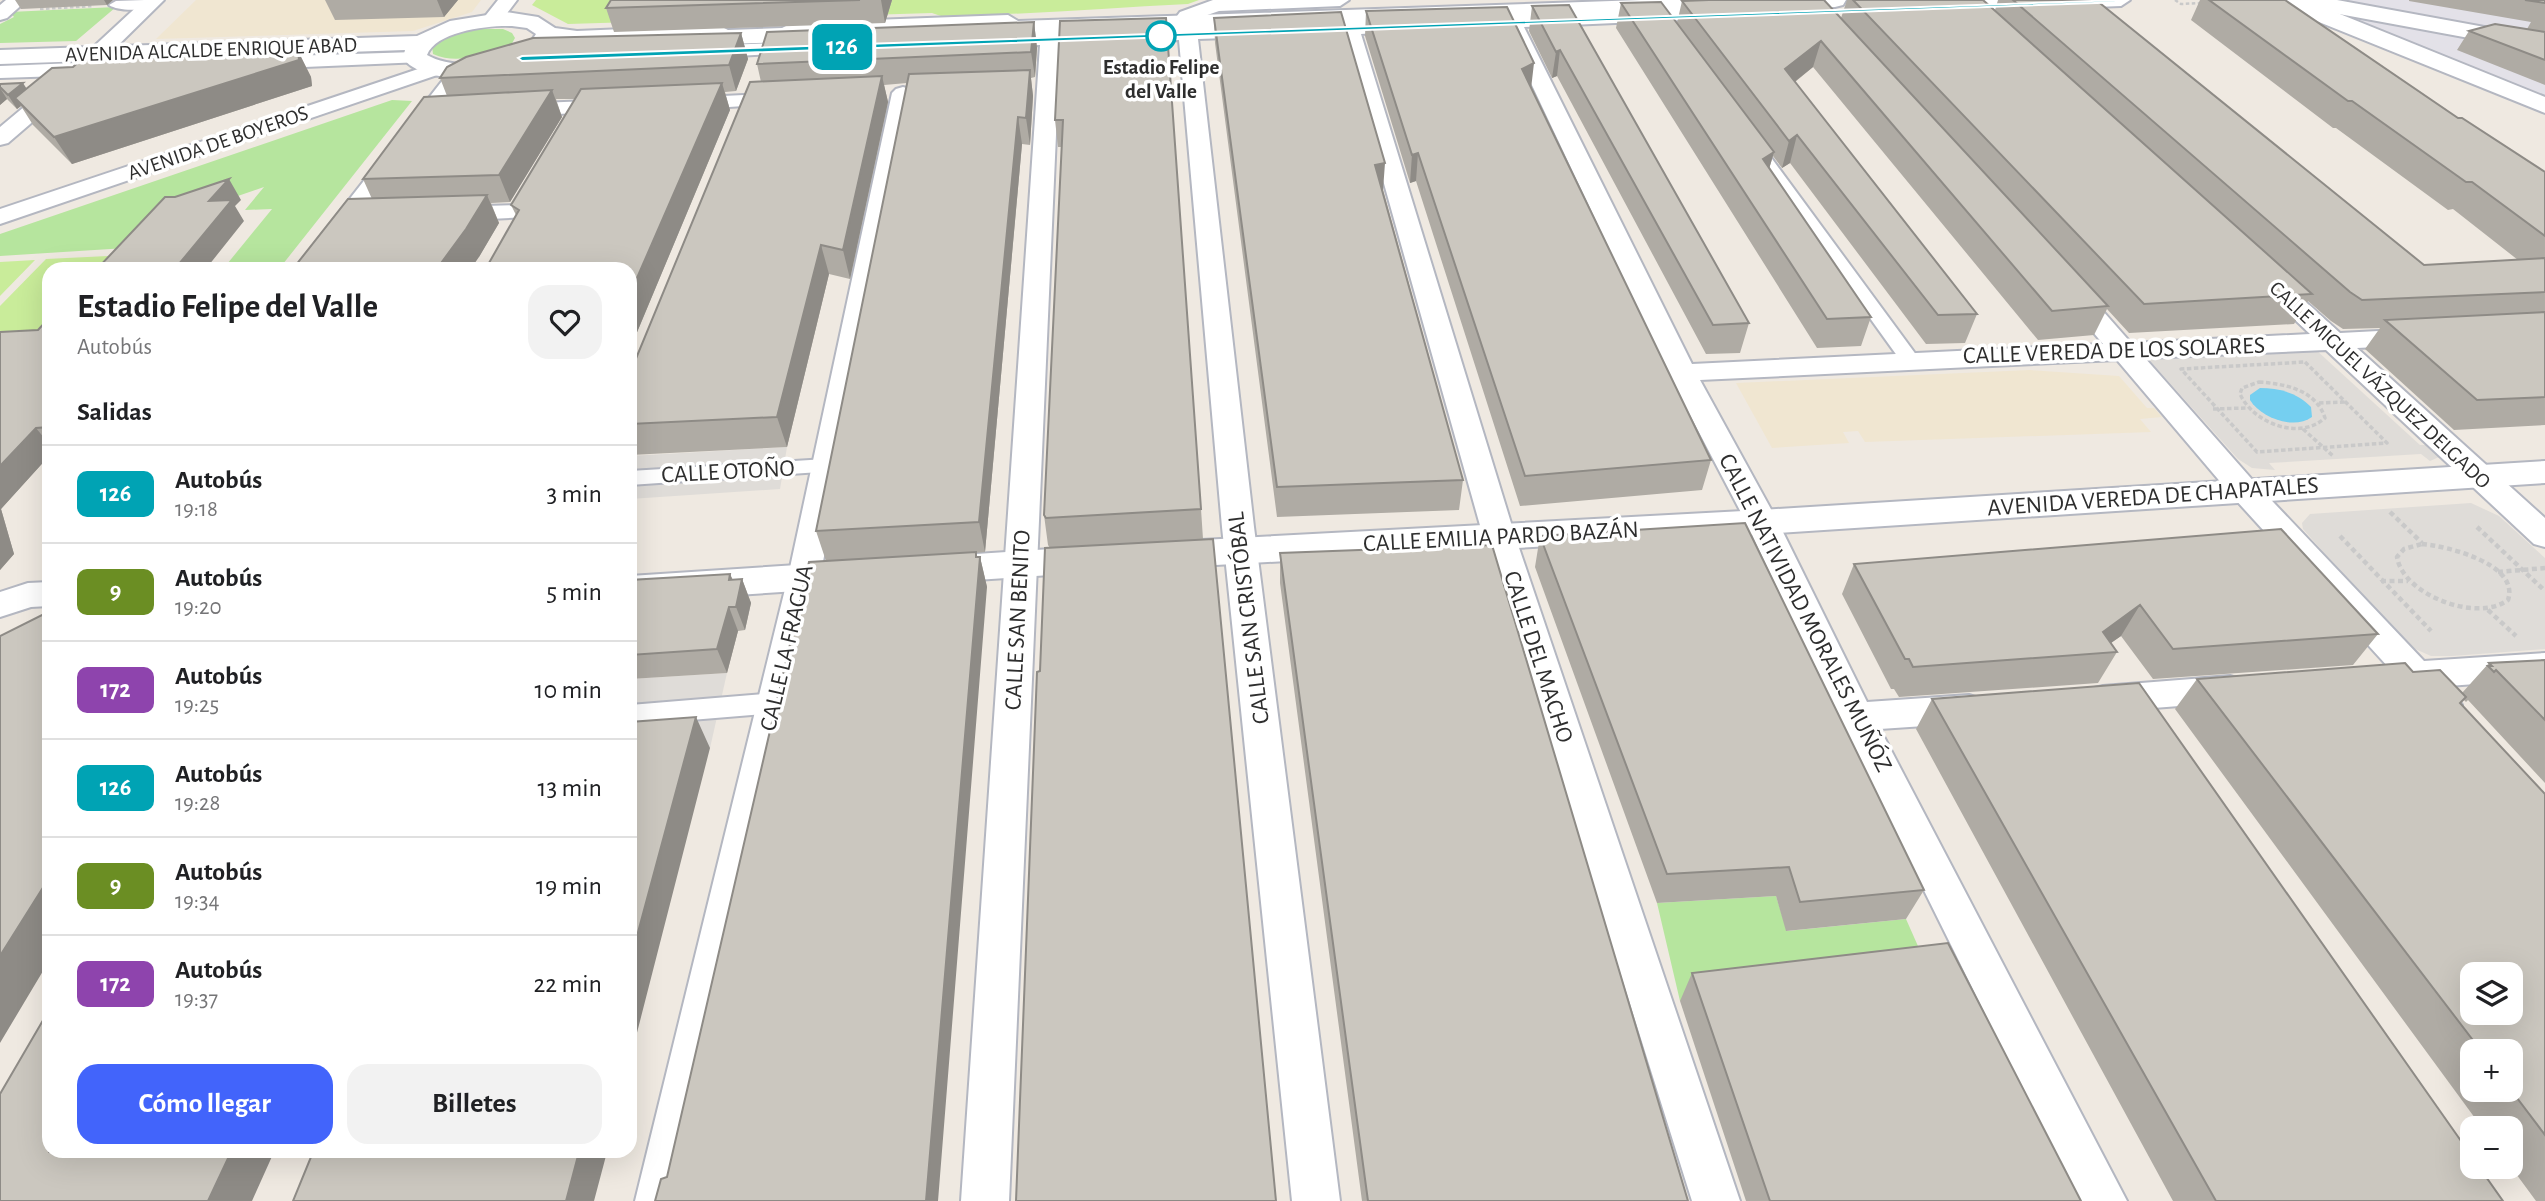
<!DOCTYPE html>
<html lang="es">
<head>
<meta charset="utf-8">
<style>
	:root { --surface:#fff; --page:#f2f2f2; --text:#202124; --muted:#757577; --line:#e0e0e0; --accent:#4264fb }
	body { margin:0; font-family:"Alegreya Sans",sans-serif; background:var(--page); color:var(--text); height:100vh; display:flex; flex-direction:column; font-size:26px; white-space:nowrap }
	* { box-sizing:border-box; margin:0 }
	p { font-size:23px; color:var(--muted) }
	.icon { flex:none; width:38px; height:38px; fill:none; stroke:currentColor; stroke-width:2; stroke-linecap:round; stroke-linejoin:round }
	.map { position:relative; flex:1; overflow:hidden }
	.sheet { position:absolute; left:42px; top:262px; width:595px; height:896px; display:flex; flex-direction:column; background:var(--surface); border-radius:21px; box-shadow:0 7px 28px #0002 }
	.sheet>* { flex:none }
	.badge { padding:0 14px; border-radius:10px; font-size:24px; line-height:46px }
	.tools { position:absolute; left:2460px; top:962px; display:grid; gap:14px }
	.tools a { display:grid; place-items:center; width:63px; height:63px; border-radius:14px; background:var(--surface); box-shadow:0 7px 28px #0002; font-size:35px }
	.map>.badge { position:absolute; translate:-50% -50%; box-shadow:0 0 0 4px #fff }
	h2 { padding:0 35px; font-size:26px; line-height:63px }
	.round { display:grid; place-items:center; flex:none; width:74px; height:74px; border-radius:21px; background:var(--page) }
	.head { display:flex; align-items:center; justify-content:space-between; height:119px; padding:0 35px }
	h1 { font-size:33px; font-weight:700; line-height:52px }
	.action { display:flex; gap:14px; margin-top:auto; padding:14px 35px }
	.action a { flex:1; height:80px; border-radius:21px; background:var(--accent); color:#fff; font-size:28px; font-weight:700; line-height:80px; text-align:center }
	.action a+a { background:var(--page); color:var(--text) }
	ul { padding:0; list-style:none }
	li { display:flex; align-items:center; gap:21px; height:98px; padding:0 35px; border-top:2px solid var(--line) }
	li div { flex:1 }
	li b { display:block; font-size:26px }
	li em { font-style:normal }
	li .badge { min-width:77px; font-weight:700; text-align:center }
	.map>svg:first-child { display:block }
	.industrial { fill:#e3e1e8 }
	.education { fill:#f0e6d1 }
	.green { fill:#b6e59e }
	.pitch { fill:#c9ec9a }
	.plaza { fill:#dfdcd8 }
	.water { fill:#75cff0 }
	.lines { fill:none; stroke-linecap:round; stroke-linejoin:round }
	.pedestrian-casing { stroke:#b4b7c1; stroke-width:4 }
	.minor-casing { stroke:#b4b7c1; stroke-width:4 }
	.tertiary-casing { stroke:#b4b7c1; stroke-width:4 }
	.secondary-casing { stroke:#b4b7c1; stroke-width:4 }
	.path-far2 { stroke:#c9c9c9; stroke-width:2.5; stroke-dasharray:3.5 2.5; stroke-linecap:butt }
	.path-far1 { stroke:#c9c9c9; stroke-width:3.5; stroke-dasharray:4.5 2.5; stroke-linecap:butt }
	.path { stroke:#c9c9c9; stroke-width:4.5; stroke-dasharray:5 3.5; stroke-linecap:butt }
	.pedestrian { fill:#fff; fill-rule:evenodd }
	.minor { fill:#fff; fill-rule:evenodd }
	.tertiary { fill:#fff; fill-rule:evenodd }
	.secondary { fill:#fff; fill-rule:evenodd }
	.wall { fill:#afaba4; fill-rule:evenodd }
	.shaded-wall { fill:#8e8b86 }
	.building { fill:#cbc7bf; stroke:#8e8b86; stroke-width:2; fill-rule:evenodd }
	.line { fill:#00a3b4; stroke:#fff; stroke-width:2 }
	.stop-dot { fill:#fff; stroke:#00a3b4; stroke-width:3.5 }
	.labels { text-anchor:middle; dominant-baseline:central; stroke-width:7; stroke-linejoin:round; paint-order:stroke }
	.far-street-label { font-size:21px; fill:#2e2e2e; stroke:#fff }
	.far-stop-label { font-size:21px; font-weight:bold; fill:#2e2e2e; stroke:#fff }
	.street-label { font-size:24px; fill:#2e2e2e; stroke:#fff }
</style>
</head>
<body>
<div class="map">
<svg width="2545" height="1201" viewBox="0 0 2545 1201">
	<rect width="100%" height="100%" fill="#efe9e1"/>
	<path class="industrial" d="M2306,0H2545V96L2307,0Z"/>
	<path class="education" d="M196,0H481L472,12L413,31L156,39Z
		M2030,370L2119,376L2147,408H2154L2162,417L2140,419L2151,432L1865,442L1858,431L1843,432L1849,443L1772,448L1736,383Z"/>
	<path class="green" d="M116,7L76,41L0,43V24L14,17L10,12Z
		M470,29H503L512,33L515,38L511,45C484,53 460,66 433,54L432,46L450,35Z
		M392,100L412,101L279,269H223L272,209L245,210L264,187L200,209L142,247L0,256V234Z
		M1776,896L1787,931L1906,919L1929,971L1680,1001L1657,903Z"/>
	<path class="pitch" d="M536,0H1199L1188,4C1105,8 1024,15 941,16L932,13L568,24L532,5Z
		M129,255L116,269L49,270V343L0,350V306L46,259Z
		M35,260L0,296V262Z"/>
	<path class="plaza" d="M2315,349L2420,445H2435L2439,451V457L2430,461L2421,454L2269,463L2275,470L2252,468L2238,459L2150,361L2153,357Z
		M787,447L780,489L630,499V456Z
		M2471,503L2499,516L2545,558V649L2452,656H2431L2413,648L2395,634L2303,529L2302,523L2310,514Z
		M727,673L710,748L630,753V679Z"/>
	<path class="water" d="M2260,388C2279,388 2298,393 2311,407L2312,417C2294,430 2261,418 2250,400V395Z"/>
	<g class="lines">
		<defs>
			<path id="pedestrian" d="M145,0L156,1L158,4C148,11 119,12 109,5L116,1Z
				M1750,135L1756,137L1917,356L1920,360L1917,364H1903L1742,140Z
				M826,459L834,461L837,466L834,471L630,485V471Z
				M775,693L784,696L788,703L784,710L775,713L630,725V705Z"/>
			<path id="minor" d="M6,0H27L7,18L0,20V5Z
				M144,0H164L99,64L102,69L99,73L87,75L8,143L0,145V127L61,76L0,78V66L76,63Z
				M498,0H517L499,24H485L482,20Z
				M1213,0H1349L1340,6L1219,11L1187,22L1177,16L1180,12Z
				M1977,0H2130L2121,6L1944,13L1935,7L1944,1Z
				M1723,8L1730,10L1733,14L1730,18L1524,27L1692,364L2103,344L2058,290L2062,285L2071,282L2080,285L2131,343L2310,334L2256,282L2260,277L2269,274L2278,277L2340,333L2417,329L2427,331L2430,337L2427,343L2417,345L2357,348L2545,518V547L2534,544L2326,350L2145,358L2256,484L2424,661L2545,653V679L2448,686L2462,705L2457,715C2421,726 2428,697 2407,689C2403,687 2396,687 2391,685L2385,676L2390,669L2234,498L2117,360L1700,380L1778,522L1867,702L1969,695L1982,699L1987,709L1982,719L1969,723L1880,729L2127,1201H2078L1838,717L1746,522L1668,373L1505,28L1469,29L1459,23L1469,17Z
				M1411,20L1421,26L1418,30L1361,34L1515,536L1740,1201H1692L1483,536L1342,34L1198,39L1254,527L1340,1201H1292L1222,527L1179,40L1060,44L1009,1201H961L1040,45L990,47L983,45L980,41L983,37L990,35Z
				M806,42L813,44L816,48L813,52L699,58L692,56L689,52L692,48L699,46Z
				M415,52L422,54L425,58L422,62L258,69L251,67L248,63L251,59L258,57Z
				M436,63L443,65L446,69L443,73L0,224V209Z
				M460,65L467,67L470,71L319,270H294L453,67Z
				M903,87L910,89L914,93L820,577L683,1201H635L788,577L892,93L896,89Z
				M786,93L793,95L797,99L793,103L682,110L674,109L671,104L674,99L682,98Z
				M614,100L622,101L625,106L622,111L514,116L506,115L503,110L506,105L514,104Z
				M520,205L528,207L532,212L528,217L449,221L441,219L437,214L441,209L449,207Z
				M49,582V606L31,607L0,617V592L28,583Z
				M2230,676L2243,680L2248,689L2243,698L2230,702L2103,712L2090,709L2085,699L2090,689L2103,686Z"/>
			<path id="tertiary" d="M2258,0H2294L2325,8L2545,97V113L2309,18L2261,5Z
				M2545,461V483L1762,534L1164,568L1151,564L1145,555L1151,546L1164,542L1762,510Z
				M1097,546L1110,550L1116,559L1110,568L1097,572L930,583L917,579L911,570L917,561L930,557Z
				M859,561L872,565L878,574L872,583L859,587L630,602V576Z"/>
			<path id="secondary" d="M1641,0H1846L1843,5L1835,7L982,36L971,30L830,35L820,41L691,45L681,40L577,45L555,42C536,77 428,93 403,58L405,50L0,64V50L417,36L450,21L506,12L538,17L555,28L577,31L718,25L728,30L782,28L792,23L1008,15L1018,21ZM512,26L527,28L536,34C519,65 456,72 427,55C436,31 489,25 512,26Z
				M2290,0H2337L2545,38V52L2301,7L2293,5Z"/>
		</defs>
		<use href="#pedestrian" class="pedestrian-casing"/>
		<use href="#minor" class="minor-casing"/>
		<use href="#tertiary" class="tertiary-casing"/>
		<use href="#secondary" class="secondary-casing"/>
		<path class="path-far2" d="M2175,0L2181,4L2202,3
			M40,9L94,6"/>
		<path class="path-far1" d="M2305,362L2387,443L2257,452L2181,369Z
			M2259,382C2286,384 2316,390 2325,418C2299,441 2253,423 2240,394L2242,388Z
			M2319,403L2345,402
			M2213,409L2246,408
			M2303,429L2333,456"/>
		<path class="path" d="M2390,512L2422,543
			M2477,527L2545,591
			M2340,536L2431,631
			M2422,544C2447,546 2520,564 2508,600C2477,623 2403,595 2397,557L2404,549Z
			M2498,572L2545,568
			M2381,581H2408
			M2488,610L2516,636"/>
		<use href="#pedestrian" class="pedestrian"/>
		<use href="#minor" class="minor"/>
		<use href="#tertiary" class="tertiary"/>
		<use href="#secondary" class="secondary"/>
	</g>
	<path class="wall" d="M15,0H113L107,5L21,9Z
		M325,0H458L444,17L335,20Z
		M611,0H892L885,23L614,32L606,8Z
		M1847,0H1983L1995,10L1998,0H2096L2424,265L2518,260L2453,209L2448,210L2336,128H2333L2191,20L2200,0H2285L2458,118L2545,172V425L2454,430L2365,349L2380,328L2343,329L2331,321L2308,301L2294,324L2129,333L2107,309L2094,335L2038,340L1813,67L1795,82L1977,314L1965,343L1926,344L1790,163L1782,168L1773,156L1769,169L1871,317L1861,346L1817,348L1616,28L1621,3L1677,23L1682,1L1841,18Z
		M2409,0H2545V85L2457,50L2469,31L2527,29L2531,22L2409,1Z
		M1532,6L1749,323L1740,353L1706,354L1557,76L1552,78L1529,31Z
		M1366,11L1531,88L1711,460L1702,490L1520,506L1416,181L1410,183L1365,36Z
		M1214,18L1383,190L1463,480L1459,510L1277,517L1215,43Z
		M1060,21L1201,509L1203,539L1040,671L1050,548L1048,545L1044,515L1062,147H1058L1055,120Z
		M1034,22L1037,48L1035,77L1031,78L1033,96L1030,145L1022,144L985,552L976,553L977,557H980L987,587L667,1177L826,561L816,531L907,83L884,85L888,102L850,279L829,274L787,447L630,455V367L635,361L761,82L757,64Z
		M741,33L748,59L736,91L725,92L730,110L630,349V270L516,215L511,205L575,99H556L562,117L510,202L491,203L499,223L479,257L372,199L363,179L447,96L440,78Z
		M298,51L311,77L312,86L72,164L33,125L21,106L17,109L7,99L0,105V84L27,89Z
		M49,318V456L1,509L14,554L0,570V332L38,330Z
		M1540,536L1924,890L1906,919L1786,931L1776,896L1657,903L1535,567Z
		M1280,553L1688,1201H1362L1280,583Z
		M1854,564L2378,634L2353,665L2153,679L2121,636L2111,643L2117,652L2098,683L1899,697L1894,689H1891L1842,594Z
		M730,574L733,580L742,579L751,603L745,630L738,631L727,673L630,679V580Z
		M2545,660V783L2468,700L2466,702L2464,700L2460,703L2545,794V1201H2536L2511,1167V1129H2483L2175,709L2197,679L2413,672L2462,693L2489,663ZM2473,1052H2511V1090H2473Z
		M1932,699L2503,1201H2173L1916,729Z
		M1692,973L2081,1201H1746L1680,1001Z"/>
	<path class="shaded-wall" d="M104,0H113L107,5Z
		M437,0H458L444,17Z
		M881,0H892L885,23Z
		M1034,22L1037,48L1035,77L1031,52Z
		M741,33L748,59L736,91L729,65Z
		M1821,41L1813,67L1778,95L1785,69Z
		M1560,50L1557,76L1552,78L1556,52Z
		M298,51L311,77L312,86L72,164L54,137Z
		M1534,63L1531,89L1522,69Z
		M1030,70L1033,96L1030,145L1026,118Z
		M882,76L888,102L850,279L843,250Z
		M23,83L32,97L15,98L21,106L17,109L8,95Z
		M722,83L730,110L630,349V294Z
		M0,88L7,99L0,105Z
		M552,90L562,117L510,202L499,175Z
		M1018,117L1022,144L985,552L979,522Z
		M1797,135L1790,163L1782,168L1789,141Z
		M1774,152L1766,179L1763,159Z
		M1418,153L1416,181L1410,183L1412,155Z
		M1385,163L1383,190L1374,193L1375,165Z
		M229,179L241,200L235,206L244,221L205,270H174L209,201Z
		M487,195L499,223L479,257L470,270H436Z
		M821,245L829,274L787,447L777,417Z
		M36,428L49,444V456L1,509L14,554L0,570V466Z
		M976,552L979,568L980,557L987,587L938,1201H926Z
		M730,574L739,596L742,579L751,603L745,630L736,607L729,580Z
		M2140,605L2121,636L2095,654L2103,632Z
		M729,607L738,631L727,673L717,649Z
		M696,717L710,748L630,1060V962Z
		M49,878V961L0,1043V956Z
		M231,1152H274L252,1201H208Z
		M579,1152H607L594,1201H566Z"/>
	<path class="building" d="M611,0H860L606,8Z
		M1709,0H1824L2108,306L2052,311L1821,41L1785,69L1977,314L1938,315L1797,135L1789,141L1682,1Z
		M1853,0H1983L2312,294L2144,304Z
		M2013,0H2096L2424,265L2545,258V292L2362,300L2350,292Z
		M2209,0H2285L2458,118H2462L2545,172V236L2472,182H2466L2352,101H2348Z
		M2525,0H2545V3Z
		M1661,2L1774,152L1763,159L1871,317L1827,319L1621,3Z
		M1569,5L1749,323L1713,325L1560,50L1556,52L1532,6Z
		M1507,7L1534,63L1522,69L1711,460L1525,476L1418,153L1412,155L1366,11Z
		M1341,12L1385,163L1375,165L1463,480L1277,487L1214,18Z
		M1166,18L1201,509L1046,518L1044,515L1063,120H1055L1060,21Z
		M1034,22L1031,52L757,64L767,32Z
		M2495,24L2545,32V60L2469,31Z
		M741,33L729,65L440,78L447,67L466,57L533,38Z
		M298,51L299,60L54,137L15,98L52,68L73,67L83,58Z
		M1030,70L1026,118L1018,117L979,522L816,531L909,74Z
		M882,76L843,250L821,245L777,417L630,424V367L635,361L750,82Z
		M23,83L8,95L0,87V84Z
		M722,83L630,294V270H485L519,210L511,205L581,89Z
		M552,90L499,175L363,179L424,97Z
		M229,179L209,201L232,200L174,270H96L165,197H175Z
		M487,195L466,229L436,270H292L348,199Z
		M2545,312V397L2477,400L2385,320Z
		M49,318V427L36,428L0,466V332L38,330Z
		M1745,523L1924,890L1800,902L1789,867L1667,874L1540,536Z
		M2281,529L2378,634L2173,649L2140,605L2103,632L2117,652L1913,667L1909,659H1905L1854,564Z
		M1213,539L1276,1201H1016L1037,672L1040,671L1045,548Z
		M1492,545L1688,1201H1368L1280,553Z
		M976,552V557H980L926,1201H655L661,1179L667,1177L809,562Z
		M730,574L729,580L742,579L736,607H729L717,649L630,655V580Z
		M48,612H49V878L0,956V636Z
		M2545,660V720L2496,670L2494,672L2488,666H2492L2489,663Z
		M2405,663L2413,672L2440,670L2466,697L2460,703L2545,794V1135L2511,1090V1052H2482L2197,679ZM2473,975H2511V1013H2473Z
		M2139,683L2473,1158V1167H2479L2503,1201H2216L1932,699Z
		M696,717L630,962V722Z
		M1948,943L2081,1201H1770L1692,973Z
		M49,1010V1152H231L208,1201H0V1094Z
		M313,1152H579L566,1201H293Z"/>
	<path class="line" d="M2121,0L2123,2L522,61L518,58L522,56Z"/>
	<circle class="stop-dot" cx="1161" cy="36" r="14"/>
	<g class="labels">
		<g class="far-street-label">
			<text transform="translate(211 50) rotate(-2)">AVENIDA ALCALDE ENRIQUE ABAD</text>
			<text transform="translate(218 143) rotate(-19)">AVENIDA DE BOYEROS</text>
			<text transform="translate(2380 385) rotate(43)">CALLE MIGUEL VÁZQUEZ DELGADO</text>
		</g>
		<g class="far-stop-label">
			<text x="1161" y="67">Estadio Felipe<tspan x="1161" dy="24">del Valle</tspan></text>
		</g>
		<g class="street-label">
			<text transform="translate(2114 351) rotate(-2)">CALLE VEREDA DE LOS SOLARES</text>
			<text transform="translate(728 472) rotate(-3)">CALLE OTOÑO</text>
			<text transform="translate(2153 497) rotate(-4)">AVENIDA VEREDA DE CHAPATALES</text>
			<text transform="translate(1501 537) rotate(-3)">CALLE EMILIA PARDO BAZÁN</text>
			<text transform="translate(1805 613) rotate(63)">CALLE NATIVIDAD MORALES MUÑÓZ</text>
			<text transform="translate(1249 618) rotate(-97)">CALLE SAN CRISTÓBAL</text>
			<text transform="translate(1018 620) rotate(-87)">CALLE SAN BENITO</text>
			<text transform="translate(787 648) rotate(-77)">CALLE LA FRAGUA</text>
			<text transform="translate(1538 657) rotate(72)">CALLE DEL MACHO</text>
		</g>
	</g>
</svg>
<div class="tools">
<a><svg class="icon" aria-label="layers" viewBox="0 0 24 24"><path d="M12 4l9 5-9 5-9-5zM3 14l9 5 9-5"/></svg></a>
<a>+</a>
<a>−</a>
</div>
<b class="badge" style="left:842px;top:47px;background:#00a3b4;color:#fff">126</b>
<section class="sheet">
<div class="head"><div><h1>Estadio Felipe del Valle</h1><p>Autobús</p></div><a class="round"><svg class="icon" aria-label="heart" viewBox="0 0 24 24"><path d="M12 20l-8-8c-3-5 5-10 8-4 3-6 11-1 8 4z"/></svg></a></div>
<h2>Salidas</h2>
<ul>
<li><span class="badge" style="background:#00a3b4;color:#fff">126</span><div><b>Autobús</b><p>19:18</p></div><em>3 min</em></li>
<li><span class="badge" style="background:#6b8e23;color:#fff">9</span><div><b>Autobús</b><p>19:20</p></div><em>5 min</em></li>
<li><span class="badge" style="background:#8e44ad;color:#fff">172</span><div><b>Autobús</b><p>19:25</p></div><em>10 min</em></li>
<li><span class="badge" style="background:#00a3b4;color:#fff">126</span><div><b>Autobús</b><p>19:28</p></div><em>13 min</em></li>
<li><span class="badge" style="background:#6b8e23;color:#fff">9</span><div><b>Autobús</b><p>19:34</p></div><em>19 min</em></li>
<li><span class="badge" style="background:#8e44ad;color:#fff">172</span><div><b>Autobús</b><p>19:37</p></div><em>22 min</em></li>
</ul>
<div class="action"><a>Cómo llegar</a><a>Billetes</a></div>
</section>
</div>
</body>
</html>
